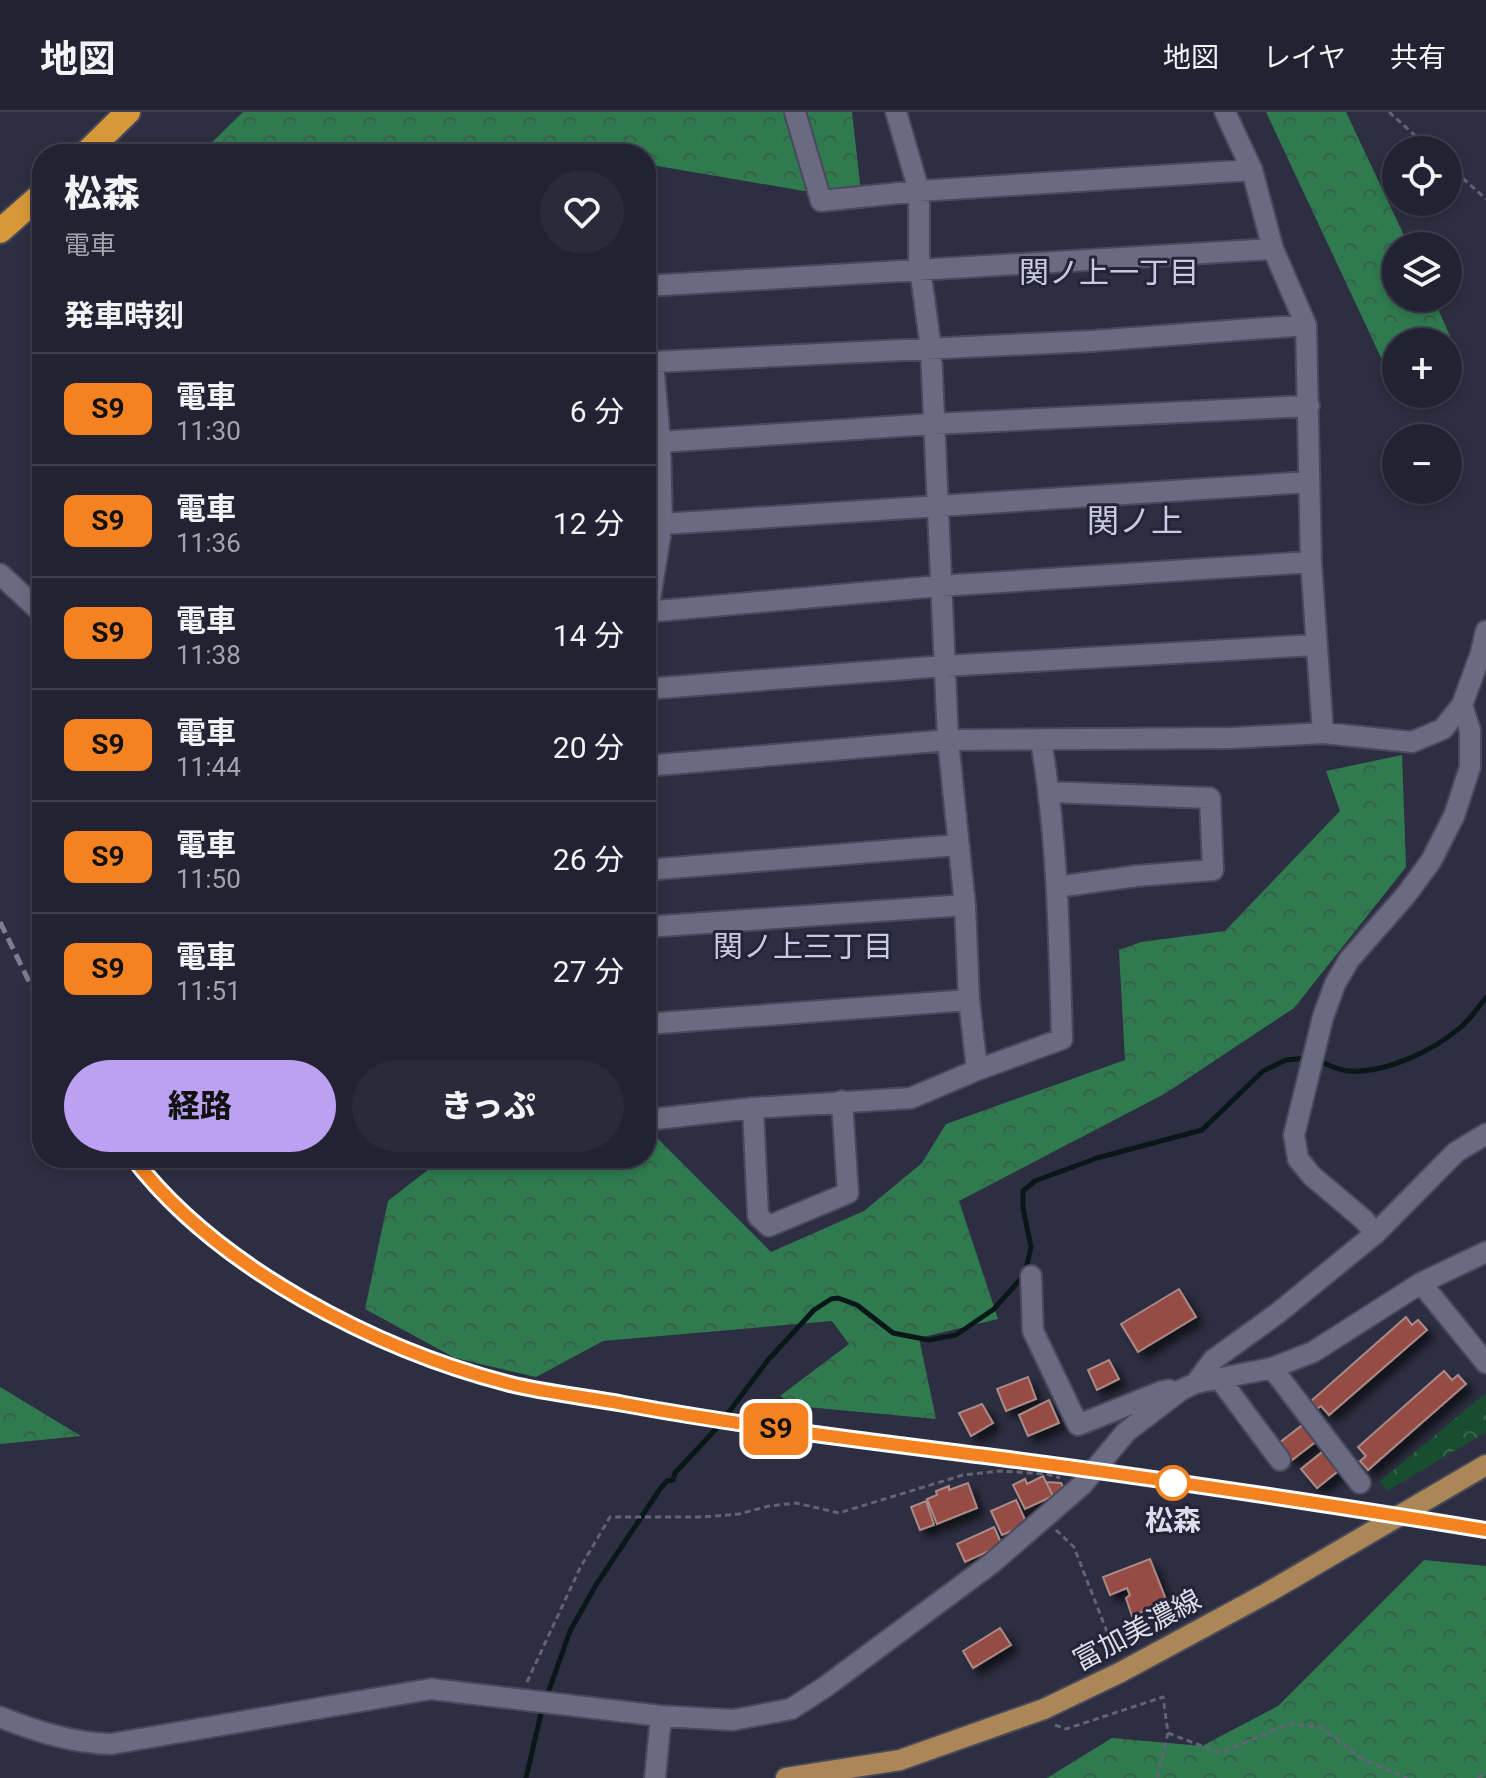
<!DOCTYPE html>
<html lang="ja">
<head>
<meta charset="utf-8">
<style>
	:root { --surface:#222232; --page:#2a2a3a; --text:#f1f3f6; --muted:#a2a4ac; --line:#3f3f4d; --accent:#bca0f2 }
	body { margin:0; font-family:Roboto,"Noto Sans JP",sans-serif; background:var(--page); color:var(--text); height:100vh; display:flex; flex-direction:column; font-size:30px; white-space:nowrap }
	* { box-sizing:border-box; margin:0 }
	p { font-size:26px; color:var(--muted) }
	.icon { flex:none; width:44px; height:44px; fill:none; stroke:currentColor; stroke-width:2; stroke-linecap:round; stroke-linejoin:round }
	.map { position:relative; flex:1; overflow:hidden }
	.drawer { position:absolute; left:32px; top:32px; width:624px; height:1024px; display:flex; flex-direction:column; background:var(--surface); border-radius:32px; box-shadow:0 4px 12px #0003,0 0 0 2px var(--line) }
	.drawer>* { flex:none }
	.badge { padding:0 16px; border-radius:12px; font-size:28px; line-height:52px }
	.fabs { position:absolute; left:1382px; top:24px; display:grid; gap:16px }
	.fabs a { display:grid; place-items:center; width:80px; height:80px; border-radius:50%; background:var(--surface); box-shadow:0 4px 12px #0003,0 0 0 2px var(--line); font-size:40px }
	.map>.badge { position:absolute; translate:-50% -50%; box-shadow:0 0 0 4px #fff }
	h2 { padding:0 32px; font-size:30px; line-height:72px }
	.round { display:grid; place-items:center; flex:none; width:84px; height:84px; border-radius:42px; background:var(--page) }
	.overview { display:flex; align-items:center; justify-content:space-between; height:136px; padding:0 32px }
	h1 { font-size:38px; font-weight:800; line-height:60px }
	.button { display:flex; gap:16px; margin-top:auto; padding:16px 32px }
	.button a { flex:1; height:92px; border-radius:48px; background:var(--accent); color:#111; font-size:32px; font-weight:800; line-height:92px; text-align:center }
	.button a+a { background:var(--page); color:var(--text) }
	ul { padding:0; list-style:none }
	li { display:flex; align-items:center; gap:24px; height:112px; padding:0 32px; border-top:2px solid var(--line) }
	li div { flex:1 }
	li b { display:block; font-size:30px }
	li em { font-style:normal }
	li .badge { min-width:88px; font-weight:700; text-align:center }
	header { display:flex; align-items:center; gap:48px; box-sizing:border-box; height:112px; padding:0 40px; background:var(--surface); border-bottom:2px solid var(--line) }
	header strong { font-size:38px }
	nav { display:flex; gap:44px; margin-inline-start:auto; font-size:28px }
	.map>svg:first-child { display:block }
	.forest { fill:url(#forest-crowns) }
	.park { fill:url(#park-crowns) }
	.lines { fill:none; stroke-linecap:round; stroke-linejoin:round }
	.stream { stroke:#091719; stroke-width:5 }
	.building { fill:#974b45; stroke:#a98b87; stroke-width:2; filter:url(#shadow) }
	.minor-casing { stroke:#49495b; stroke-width:24 }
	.major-casing { stroke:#49495b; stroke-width:24 }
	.highway-casing { stroke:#49495b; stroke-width:28 }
	.path { stroke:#636375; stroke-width:3; stroke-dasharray:6 4; stroke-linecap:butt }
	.minor { stroke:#6a6b82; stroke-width:20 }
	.major { stroke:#ab8656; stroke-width:20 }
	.highway { stroke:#d79838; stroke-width:24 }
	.rail { stroke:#7d7d8e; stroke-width:5; stroke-dasharray:12 6; stroke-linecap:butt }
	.line-casing { stroke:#fff; stroke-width:18 }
	.line { stroke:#f58220; stroke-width:12 }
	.stop-dot { fill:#fff; stroke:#f58220; stroke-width:4 }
	.labels { text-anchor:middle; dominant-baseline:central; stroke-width:6; stroke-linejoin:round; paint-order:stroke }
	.stop-label { font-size:28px; font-weight:bold; fill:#dcdcea; stroke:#242438 }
	.street-label { font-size:28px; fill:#dcdcea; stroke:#242438 }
	.neighbourhood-label { font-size:30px; fill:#c8c9e3; stroke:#242438 }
	.quarter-label { font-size:32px; fill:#c8c9e3; stroke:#242438 }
</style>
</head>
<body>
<header>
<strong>地図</strong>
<nav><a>地図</a><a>レイヤ</a><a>共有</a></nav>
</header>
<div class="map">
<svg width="1486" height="1666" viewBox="0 0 1486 1666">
	<defs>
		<pattern id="forest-crowns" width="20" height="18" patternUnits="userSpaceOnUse" patternTransform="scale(2)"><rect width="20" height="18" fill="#2f7b4f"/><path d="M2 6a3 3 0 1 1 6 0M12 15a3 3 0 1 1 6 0" fill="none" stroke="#38614b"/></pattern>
		<pattern id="park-crowns" width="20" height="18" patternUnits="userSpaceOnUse" patternTransform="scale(2)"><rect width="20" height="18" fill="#164e2f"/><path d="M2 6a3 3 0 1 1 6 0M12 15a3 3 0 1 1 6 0" fill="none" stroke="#37674d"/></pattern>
		<filter id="shadow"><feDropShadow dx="7" dy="7" stdDeviation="4" flood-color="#0009"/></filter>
	</defs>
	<rect width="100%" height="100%" fill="#2e2e42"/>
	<path class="forest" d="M243,0H852L862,89L646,52V42H200Z
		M1266,0H1346L1409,134H1396V186H1433L1450,224L1438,230H1396V249L1385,254Z
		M1402,643L1406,755L1294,896L1166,981L959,1089L998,1207L919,1226L936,1307L796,1294L780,1284L849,1232L832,1209L603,1229L536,1265L455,1246L365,1197L388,1089L443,1046H646V1028L658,1027L771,1140L864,1099L922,1051L946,1012L1125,948L1119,838L1141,830L1225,819L1340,699L1326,659Z
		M0,1275L81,1324L0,1332Z
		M1424,1448L1486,1454V1666H1047L1112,1626L1202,1634L1278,1594Z"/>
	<path class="park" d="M1486,1281V1320L1387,1379L1380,1369Z"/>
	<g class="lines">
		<path class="stream" d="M1319,949C1328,953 1338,958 1348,959C1385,962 1435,938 1462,914C1471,906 1478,895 1486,886
			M547,1584L570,1519L596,1473L660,1377L667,1369L673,1368L675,1361L716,1317L768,1248L814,1198L831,1187L838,1186L857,1193L893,1221L929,1228L956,1223L994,1197L1025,1162L1031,1135L1023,1096V1079L1035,1069L1097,1046L1202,1018L1263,959L1286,948L1306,946
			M526,1666L542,1597"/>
	</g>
	<path class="building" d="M1179,1177L1196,1205L1138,1240L1121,1212Z
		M1406,1205L1412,1213L1418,1208L1427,1218L1329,1303L1321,1294L1317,1297L1310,1290Z
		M1109,1248L1119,1267L1097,1278L1088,1258Z
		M1444,1259L1452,1268L1458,1263L1466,1272L1368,1358L1360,1349L1366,1344L1358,1335Z
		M1028,1265L1036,1287L1006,1299L997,1277Z
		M1049,1288L1059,1311L1028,1324L1019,1303Z
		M982,1292L993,1311L971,1324L959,1301Z
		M1305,1311L1318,1328L1292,1348L1279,1331Z
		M1326,1337L1342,1356L1317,1376L1301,1357Z
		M1043,1364L1053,1384L1025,1397L1013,1373L1025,1367L1027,1372Z
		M1046,1370L1061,1371L1065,1378L1053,1384Z
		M968,1371L977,1396L937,1412L927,1387L937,1383L936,1379L949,1374V1378Z
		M1016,1388L1027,1412L1002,1423L991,1399Z
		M926,1389L934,1413L920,1418L911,1395Z
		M994,1415L1002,1433L965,1450L957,1432Z
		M1150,1447L1167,1490L1132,1504L1126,1486L1130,1483L1127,1476L1110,1483L1103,1465Z
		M1000,1516L1011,1533L973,1556L963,1539Z"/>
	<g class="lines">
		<defs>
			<path id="minor" d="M795,0L821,89L919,79L1252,58
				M896,0L919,79V149L931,237L948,628L965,793L969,888L977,958
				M1225,0L1252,58L1273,137L1306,213L1311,450L1323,621
				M646,174L1273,137
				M660,330L932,312L1309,294
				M662,412L1309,370
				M0,462L42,501
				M648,499L662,412L660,330L653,250L1092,229L1306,213
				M646,500L939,474L1311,450
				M646,577L944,554L1316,533
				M646,654L948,628L1232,626L1323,621L1412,630L1443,617L1462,593
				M1050,680L1210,686L1213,758L1136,764L1057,775
				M646,758L958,733
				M646,815L965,793
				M646,912L969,888
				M753,996L758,1104L769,1114L848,1081L842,989
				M646,1008L753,996L911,986L977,958L1062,927C1059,827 1058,728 1041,629
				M1376,1121L1363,1107L1312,1064L1298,1047L1294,1023L1323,905L1335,872L1349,848L1406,783L1431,749L1454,704L1470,655V618L1462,593L1481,541L1486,519
				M1031,1164L1033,1219L1078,1313L1163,1279L1169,1278
				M1421,1171L1486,1251
				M1272,1256L1360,1371
				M1219,1266L1280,1348
				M1196,1271L1213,1248L1278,1201L1376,1121L1456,1040L1486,1022
				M0,1605C35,1619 72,1631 111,1632L431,1577L661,1604L733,1608L791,1597L825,1575L992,1451L1082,1373L1126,1320L1181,1278L1196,1271L1272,1256L1313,1240L1421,1171L1486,1140
				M655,1666L661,1604"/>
			<path id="major" d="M786,1666L900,1648L1044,1597L1121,1560L1267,1481L1486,1353"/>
			<path id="highway" d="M85,42L128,0
				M0,119L42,82"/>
		</defs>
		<use href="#minor" class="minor-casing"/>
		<use href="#major" class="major-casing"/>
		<use href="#highway" class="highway-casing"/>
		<path class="path" d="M1389,0L1431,38
			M1448,53L1486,87
			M1056,1418L1074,1435L1116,1543
			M527,1570L580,1456L610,1405H702L739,1402L769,1394L796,1391L839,1401L963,1363L1000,1359L1046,1362L1060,1366
			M1055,1613L1066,1617L1163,1585L1168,1621L1157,1666
			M1168,1621L1220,1641L1289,1612L1321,1615L1364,1648L1407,1666
			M1478,1666L1486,1660"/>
		<use href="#minor" class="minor"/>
		<use href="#major" class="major"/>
		<use href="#highway" class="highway"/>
		<path class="rail" d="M0,810L42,896
			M133,1046C218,1156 377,1238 510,1272C549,1282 591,1286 631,1293C756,1316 882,1331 1009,1347C1168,1367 1327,1392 1486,1418"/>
	</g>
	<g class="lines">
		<defs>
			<path id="line" d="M133,1046C217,1156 377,1238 510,1272C547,1281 586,1285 624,1292C749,1315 875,1330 1001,1346C1163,1367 1325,1392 1486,1418"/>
		</defs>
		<use href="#line" class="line-casing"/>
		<use href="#line" class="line"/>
	</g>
	<circle class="stop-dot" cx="1173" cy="1371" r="16"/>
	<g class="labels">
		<g class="stop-label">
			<text x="1173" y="1408">松森</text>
		</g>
		<g class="street-label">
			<text transform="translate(1137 1518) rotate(-28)">富加美濃線</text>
		</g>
		<g class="neighbourhood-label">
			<text x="1109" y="160">関ノ上一丁目</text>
			<text x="803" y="834">関ノ上三丁目</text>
		</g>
		<g class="quarter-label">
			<text x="1135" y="409">関ノ上</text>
		</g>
	</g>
</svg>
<div class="fabs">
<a><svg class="icon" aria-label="locate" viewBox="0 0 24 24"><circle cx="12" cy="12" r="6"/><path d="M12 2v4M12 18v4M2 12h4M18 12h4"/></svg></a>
<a><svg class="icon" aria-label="layers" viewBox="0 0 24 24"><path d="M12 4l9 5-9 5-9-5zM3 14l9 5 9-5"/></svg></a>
<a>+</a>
<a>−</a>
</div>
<b class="badge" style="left:776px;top:1317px;background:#f58220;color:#111">S9</b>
<section class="drawer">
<div class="overview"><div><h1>松森</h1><p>電車</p></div><a class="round"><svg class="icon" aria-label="heart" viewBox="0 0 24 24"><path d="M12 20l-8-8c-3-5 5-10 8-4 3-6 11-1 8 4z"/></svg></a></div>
<h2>発車時刻</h2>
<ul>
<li><span class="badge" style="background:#f58220;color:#111">S9</span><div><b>電車</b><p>11:30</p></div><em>6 分</em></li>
<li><span class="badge" style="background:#f58220;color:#111">S9</span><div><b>電車</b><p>11:36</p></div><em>12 分</em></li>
<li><span class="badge" style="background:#f58220;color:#111">S9</span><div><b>電車</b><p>11:38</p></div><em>14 分</em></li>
<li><span class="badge" style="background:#f58220;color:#111">S9</span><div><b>電車</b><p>11:44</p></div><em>20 分</em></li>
<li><span class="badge" style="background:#f58220;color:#111">S9</span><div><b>電車</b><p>11:50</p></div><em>26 分</em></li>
<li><span class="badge" style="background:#f58220;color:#111">S9</span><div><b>電車</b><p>11:51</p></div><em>27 分</em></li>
</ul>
<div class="button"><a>経路</a><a>きっぷ</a></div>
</section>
</div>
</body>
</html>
